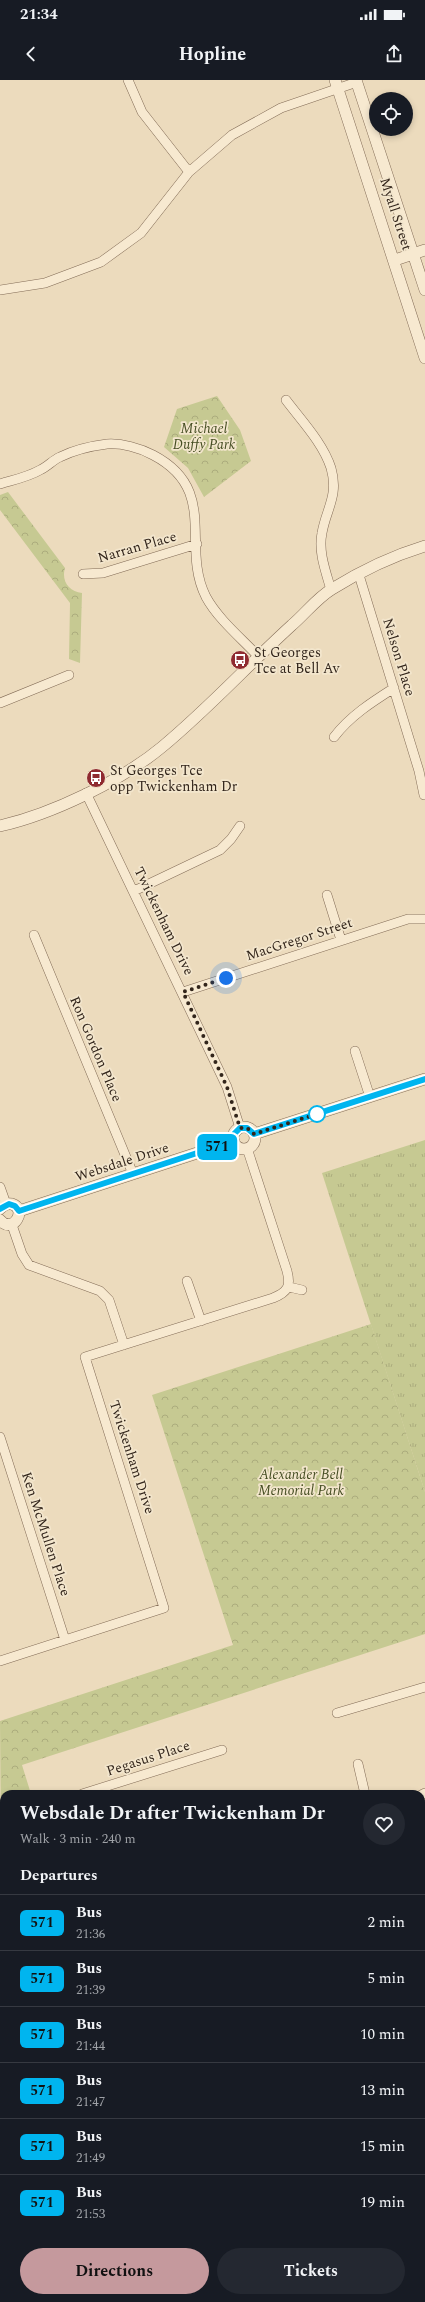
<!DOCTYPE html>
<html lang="en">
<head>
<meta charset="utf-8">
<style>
	:root { --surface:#171b24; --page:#242831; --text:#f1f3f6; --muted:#9ea1a6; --line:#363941; --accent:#c5999d }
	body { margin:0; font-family:Spectral,serif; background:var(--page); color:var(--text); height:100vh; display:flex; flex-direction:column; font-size:15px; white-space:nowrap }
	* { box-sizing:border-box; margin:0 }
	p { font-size:13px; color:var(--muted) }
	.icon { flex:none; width:22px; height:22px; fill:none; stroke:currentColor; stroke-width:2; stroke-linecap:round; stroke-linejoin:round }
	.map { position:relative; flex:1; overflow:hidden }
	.panel { position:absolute; left:0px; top:1710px; width:425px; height:512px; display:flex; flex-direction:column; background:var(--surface); border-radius:12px 12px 0 0; box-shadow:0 2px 6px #0003 }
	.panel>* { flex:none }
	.badge { padding:0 8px; border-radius:6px; font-size:14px; line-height:26px }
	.buttons { position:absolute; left:369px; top:12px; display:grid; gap:8px }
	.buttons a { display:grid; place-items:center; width:44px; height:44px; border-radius:50%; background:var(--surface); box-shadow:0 2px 6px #0003; font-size:20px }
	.you { position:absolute; width:20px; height:20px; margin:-10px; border:3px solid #fff; border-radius:50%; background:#1a73e8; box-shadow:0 0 0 6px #1a73e833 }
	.map>.badge { position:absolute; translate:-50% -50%; box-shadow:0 0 0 2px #fff }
	h2 { padding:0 20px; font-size:15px; line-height:36px }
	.round { display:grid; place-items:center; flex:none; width:42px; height:42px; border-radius:21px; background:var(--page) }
	.headline { display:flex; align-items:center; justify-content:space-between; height:68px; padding:0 20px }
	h1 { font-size:19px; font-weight:700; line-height:30px }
	.button { display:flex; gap:8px; margin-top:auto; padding:8px 20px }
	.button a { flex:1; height:46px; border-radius:24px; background:var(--accent); color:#111; font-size:16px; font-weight:700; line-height:46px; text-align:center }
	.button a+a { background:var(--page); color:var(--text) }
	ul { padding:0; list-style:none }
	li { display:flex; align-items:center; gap:12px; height:56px; padding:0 20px; border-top:1px solid var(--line) }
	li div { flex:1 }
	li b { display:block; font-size:15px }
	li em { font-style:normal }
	li .badge { min-width:44px; font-weight:700; text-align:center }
	.status { display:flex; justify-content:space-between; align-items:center; height:28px; padding:0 20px; background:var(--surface); direction:ltr }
	.status svg { height:11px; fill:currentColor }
	header { display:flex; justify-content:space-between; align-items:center; height:52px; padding:0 20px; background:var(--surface); font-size:18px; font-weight:700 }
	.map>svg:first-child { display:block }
	.grass { fill:url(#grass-tufts) }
	.park { fill:url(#park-crowns) }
	.garden { fill:#c6c992 }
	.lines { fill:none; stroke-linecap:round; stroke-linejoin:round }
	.minor-casing { stroke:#836c57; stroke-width:10 }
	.tertiary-casing { stroke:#836c57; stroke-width:12 }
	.secondary-casing { stroke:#644d3b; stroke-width:14 }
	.primary-casing { stroke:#503b2c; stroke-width:14 }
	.minor { stroke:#f7e9d0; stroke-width:9 }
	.tertiary { stroke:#f7e9d0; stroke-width:11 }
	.secondary { stroke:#f7e9d0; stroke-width:12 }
	.primary { stroke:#efce95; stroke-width:13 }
	.line-casing { stroke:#fff; stroke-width:9 }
	.line { stroke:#00b5ef; stroke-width:6 }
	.walk { stroke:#32251b; stroke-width:4; stroke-dasharray:0 7.2 }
	.stop-dot { fill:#fff; stroke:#00b5ef; stroke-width:2 }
	.labels { text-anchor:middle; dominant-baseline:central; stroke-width:3.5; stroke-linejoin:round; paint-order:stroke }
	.street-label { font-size:14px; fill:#32251b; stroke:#f3e6cd }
	.park-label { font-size:14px; font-style:italic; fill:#464e23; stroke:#f3e6cd }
	.poi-label { font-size:14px; fill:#32251b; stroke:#f3e6cd; text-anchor:start }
</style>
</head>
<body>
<div class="status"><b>21:34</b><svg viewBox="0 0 49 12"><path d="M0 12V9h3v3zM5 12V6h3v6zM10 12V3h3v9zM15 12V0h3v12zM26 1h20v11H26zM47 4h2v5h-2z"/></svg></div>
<header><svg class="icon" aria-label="back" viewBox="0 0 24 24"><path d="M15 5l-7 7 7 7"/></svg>Hopline<svg class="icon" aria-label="share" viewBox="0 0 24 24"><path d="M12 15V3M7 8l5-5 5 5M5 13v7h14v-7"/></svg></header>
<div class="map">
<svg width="425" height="2222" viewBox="0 0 425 2222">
	<defs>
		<pattern id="grass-tufts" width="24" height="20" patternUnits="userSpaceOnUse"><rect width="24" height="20" fill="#c6c992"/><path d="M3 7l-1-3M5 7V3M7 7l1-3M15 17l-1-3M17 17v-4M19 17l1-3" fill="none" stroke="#abac7d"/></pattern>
		<pattern id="park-crowns" width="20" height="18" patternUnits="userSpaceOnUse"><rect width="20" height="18" fill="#c6c992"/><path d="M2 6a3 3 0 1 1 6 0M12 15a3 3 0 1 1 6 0" fill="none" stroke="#abac7d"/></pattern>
	</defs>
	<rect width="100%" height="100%" fill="#ecdbbd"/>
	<path class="grass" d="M425,1060V1412L322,1093Z"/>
	<path class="park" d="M217,316L240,350L251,381L204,417L188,388L164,367L177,329Z
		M8,412L65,488C61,501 69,512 82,513L80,583L69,579L70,523L0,430V415Z
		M371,1244L425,1412V1554L22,1685L31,1714H4V1752L1,1755L0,1641L233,1565L152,1315Z"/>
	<path class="garden" d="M0,1965L4,1967V2218H330L334,2222H0Z"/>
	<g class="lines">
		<defs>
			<path id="minor" d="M128,0L142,32L189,92
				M0,210L45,203L101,182L141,153L189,92L232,55L281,28L357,2
				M286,320C301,340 323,363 331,388C339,416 326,429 322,453C318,472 326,492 331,510
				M0,404C13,400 28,397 40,390C47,387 53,380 60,377C74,370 91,366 107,364C122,363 140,368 153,375C220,410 180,466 206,517C218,539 241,558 258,576
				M83,494L103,493L197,464
				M359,495L419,691L424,715
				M0,623L69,595
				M334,657C350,636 372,622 394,608
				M86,713L227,1007L240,1048
				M134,811L220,770L231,759L240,746
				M327,815L341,860
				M34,855L133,1094
				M183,912L408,839H425
				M355,971L370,1017
				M0,1107L6,1124
				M12,1145L22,1174L29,1185L100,1211L109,1220L124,1265
				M187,1201L201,1241
				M289,1207L302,1210
				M0,1357L65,1560
				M0,1581L164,1528L85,1277L273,1218C288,1212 291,1206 287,1191L247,1068
				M337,1633L425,1607
				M358,1684L365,1714
				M82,1714L222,1670
				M421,1715L425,1713
				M0,1793L4,1787
				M421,2045L425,2044"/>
			<path id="tertiary" d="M335,0L425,278
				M356,0L425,210
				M395,180L425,170
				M0,746C52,734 121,701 162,667C207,630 248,585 292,545C305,534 317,518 332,509C361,491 392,476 425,466
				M233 1058a11 11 0 1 1 22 0a11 11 0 1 1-22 0Z
				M254,1054L425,999
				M0,1129C3,1125 7,1123 12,1124C28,1129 13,1155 0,1140
				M19,1131L234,1061"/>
			<path id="secondary" d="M421,2205L425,2202"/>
			<path id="primary" d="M0,1928L4,1931
				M370,2218L374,2222
				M415,2218L421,2222
				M392,2222L397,2218"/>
		</defs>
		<use href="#minor" class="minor-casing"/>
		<use href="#tertiary" class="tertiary-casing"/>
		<use href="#secondary" class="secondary-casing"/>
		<use href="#primary" class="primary-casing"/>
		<use href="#minor" class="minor"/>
		<use href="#tertiary" class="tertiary"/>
		<use href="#secondary" class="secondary"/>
		<use href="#primary" class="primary"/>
	</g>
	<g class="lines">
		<defs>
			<path id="line" d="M0,1129L9,1124L15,1126L19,1131L234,1061V1054L240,1048H247L254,1054L425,999"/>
		</defs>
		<use href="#line" class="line-casing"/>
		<use href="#line" class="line"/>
		<path class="walk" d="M226,898L183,912L227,1007L240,1048H247L254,1054L317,1034"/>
	</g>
	<defs>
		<symbol id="bus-disc" viewBox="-11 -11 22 22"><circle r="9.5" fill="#8f2a30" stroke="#f3e6cd"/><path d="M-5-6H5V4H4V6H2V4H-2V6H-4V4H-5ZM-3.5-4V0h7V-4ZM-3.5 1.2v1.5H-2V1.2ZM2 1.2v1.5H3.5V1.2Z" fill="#fff"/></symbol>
	</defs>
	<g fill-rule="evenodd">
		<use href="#bus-disc" x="229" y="569" width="22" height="22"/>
		<use href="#bus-disc" x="85" y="687" width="22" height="22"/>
	</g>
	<circle class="stop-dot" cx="317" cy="1034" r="8"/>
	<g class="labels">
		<g class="street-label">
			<text transform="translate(396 134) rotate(72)">Myall Street</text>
			<text transform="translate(137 467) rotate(-16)">Narran Place</text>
			<text transform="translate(399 577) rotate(73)">Nelson Place</text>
			<text transform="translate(164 841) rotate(64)">Twickenham Drive</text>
			<text transform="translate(299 859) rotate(-18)">MacGregor Street</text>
			<text transform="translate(96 969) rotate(67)">Ron Gordon Place</text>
			<text transform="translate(122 1082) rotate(-18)">Websdale Drive</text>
			<text transform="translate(132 1377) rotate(72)">Twickenham Drive</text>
			<text transform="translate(46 1454) rotate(72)">Ken McMullen Place</text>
			<text transform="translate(148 1678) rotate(-18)">Pegasus Place</text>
		</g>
		<g class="park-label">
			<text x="204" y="348">Michael<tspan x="204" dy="16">Duffy Park</tspan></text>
			<text x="301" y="1394">Alexander Bell<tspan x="301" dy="16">Memorial Park</tspan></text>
		</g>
		<g class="poi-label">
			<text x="254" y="572">St Georges<tspan x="254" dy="16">Tce at Bell Av</tspan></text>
			<text x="110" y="690">St Georges Tce<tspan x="110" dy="16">opp Twickenham Dr</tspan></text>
		</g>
	</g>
</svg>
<div class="buttons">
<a><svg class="icon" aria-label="locate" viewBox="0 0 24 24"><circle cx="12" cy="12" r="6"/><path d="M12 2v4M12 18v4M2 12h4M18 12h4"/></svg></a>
</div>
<div class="you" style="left:226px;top:898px"></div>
<b class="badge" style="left:217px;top:1067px;background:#00b5ef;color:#111">571</b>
<section class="panel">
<div class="headline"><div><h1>Websdale Dr after Twickenham Dr</h1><p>Walk · 3 min · 240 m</p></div><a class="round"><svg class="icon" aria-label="heart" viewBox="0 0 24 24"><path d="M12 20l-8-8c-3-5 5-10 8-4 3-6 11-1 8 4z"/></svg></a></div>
<h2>Departures</h2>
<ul>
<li><span class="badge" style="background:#00b5ef;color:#111">571</span><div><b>Bus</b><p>21:36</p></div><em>2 min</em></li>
<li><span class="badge" style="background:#00b5ef;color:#111">571</span><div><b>Bus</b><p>21:39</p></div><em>5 min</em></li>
<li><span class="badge" style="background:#00b5ef;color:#111">571</span><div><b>Bus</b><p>21:44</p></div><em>10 min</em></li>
<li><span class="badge" style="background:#00b5ef;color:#111">571</span><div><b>Bus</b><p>21:47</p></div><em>13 min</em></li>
<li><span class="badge" style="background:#00b5ef;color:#111">571</span><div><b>Bus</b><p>21:49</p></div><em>15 min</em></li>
<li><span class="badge" style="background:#00b5ef;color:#111">571</span><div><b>Bus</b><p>21:53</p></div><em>19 min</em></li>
</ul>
<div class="button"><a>Directions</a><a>Tickets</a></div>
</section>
</div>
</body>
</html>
